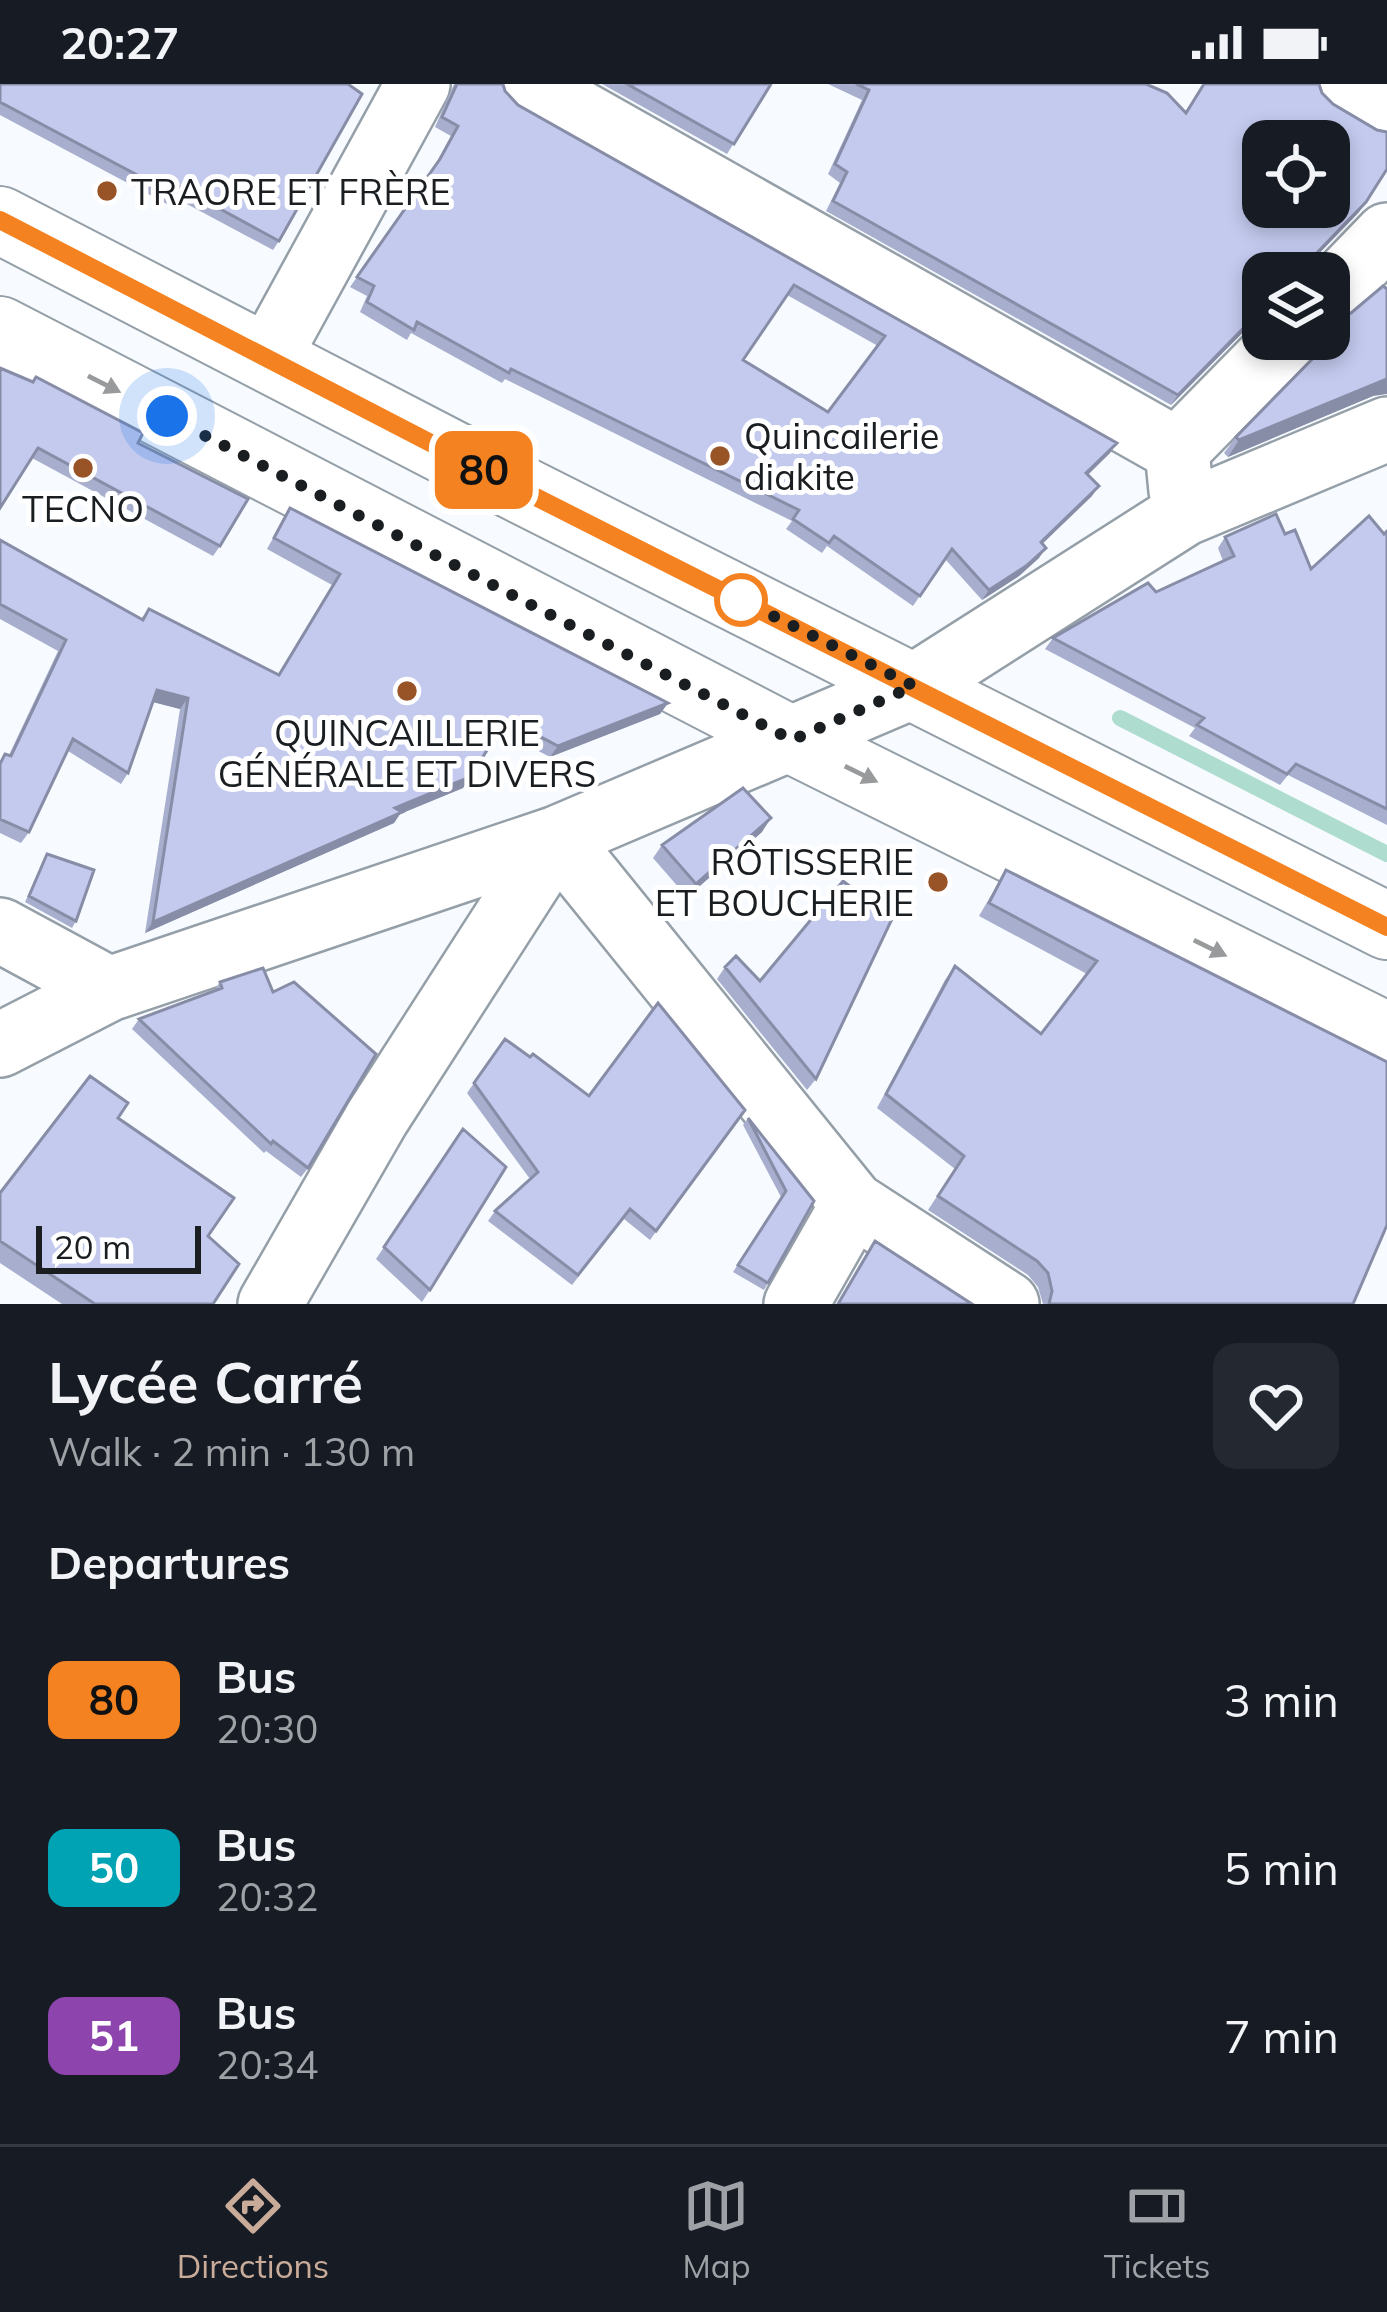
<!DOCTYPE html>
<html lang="en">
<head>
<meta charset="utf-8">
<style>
	:root { --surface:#171b24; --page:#242831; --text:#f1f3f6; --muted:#9ea1a6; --line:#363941; --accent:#c9ab99 }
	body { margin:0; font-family:Mulish,sans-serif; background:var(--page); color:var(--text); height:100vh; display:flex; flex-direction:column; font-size:45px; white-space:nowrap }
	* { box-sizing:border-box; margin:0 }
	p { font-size:39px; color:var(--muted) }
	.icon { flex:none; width:66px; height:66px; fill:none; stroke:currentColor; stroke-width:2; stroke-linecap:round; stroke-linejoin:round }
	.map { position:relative; height:1220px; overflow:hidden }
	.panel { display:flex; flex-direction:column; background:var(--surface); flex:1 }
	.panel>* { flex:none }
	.badge { padding:0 24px; border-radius:18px; font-size:42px; line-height:78px }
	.buttons { position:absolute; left:1242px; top:36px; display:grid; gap:24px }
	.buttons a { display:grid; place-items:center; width:108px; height:108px; border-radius:24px; background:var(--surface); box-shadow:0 6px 18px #0003; font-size:60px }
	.scale { position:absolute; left:36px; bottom:30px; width:165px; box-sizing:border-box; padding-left:12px; border:6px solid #1a1e21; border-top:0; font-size:33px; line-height:42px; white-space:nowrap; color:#1a1e21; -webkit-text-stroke:9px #fff; paint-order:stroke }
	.you { position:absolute; width:60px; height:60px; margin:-30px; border:9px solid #fff; border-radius:50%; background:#1a73e8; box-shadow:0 0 0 18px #1a73e833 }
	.map>.badge { position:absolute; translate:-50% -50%; box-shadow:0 0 0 6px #fff }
	h2 { padding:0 48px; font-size:45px; line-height:108px }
	.round { display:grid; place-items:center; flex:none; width:126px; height:126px; border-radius:24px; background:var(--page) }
	.overview { display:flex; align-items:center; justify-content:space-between; height:204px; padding:0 48px }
	h1 { font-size:57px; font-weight:700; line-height:90px }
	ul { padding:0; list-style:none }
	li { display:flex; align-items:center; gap:36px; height:168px; padding:0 48px }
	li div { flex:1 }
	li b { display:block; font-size:45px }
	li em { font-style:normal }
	li .badge { min-width:132px; font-weight:700; text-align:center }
	.status { display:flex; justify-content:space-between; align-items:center; height:84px; padding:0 60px; background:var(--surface); direction:ltr }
	.status svg { height:33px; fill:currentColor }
	.menu { display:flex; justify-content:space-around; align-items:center; height:168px; border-top:3px solid var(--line); background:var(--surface); font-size:33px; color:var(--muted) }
	.menu a { display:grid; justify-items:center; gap:6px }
	.menu .active { color:var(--accent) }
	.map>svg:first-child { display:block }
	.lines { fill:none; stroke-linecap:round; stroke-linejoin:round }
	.stream { stroke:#aedcce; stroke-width:16 }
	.minor-casing { stroke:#959fa8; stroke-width:68 }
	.major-casing { stroke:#959fa8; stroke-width:70 }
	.minor { stroke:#fff; stroke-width:63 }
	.major { stroke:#fff; stroke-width:66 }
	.wall { fill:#a8aecd; fill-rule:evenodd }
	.shaded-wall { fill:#888da7 }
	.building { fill:#c3caee; stroke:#888da7; stroke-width:3; fill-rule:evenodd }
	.oneway { fill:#989a9b }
	.line-casing { stroke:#fff; stroke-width:27 }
	.line { stroke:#f58220; stroke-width:18 }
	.walk { stroke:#1a1e21; stroke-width:12; stroke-dasharray:0 21.6 }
	.poi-dot { fill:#985427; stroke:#fff; stroke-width:4.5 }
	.stop-dot { fill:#fff; stroke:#f58220; stroke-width:6 }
	.labels { text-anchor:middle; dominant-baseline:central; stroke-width:10; stroke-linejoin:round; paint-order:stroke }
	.poi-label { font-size:36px; fill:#1a1e21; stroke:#fff; text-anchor:start }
</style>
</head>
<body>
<div class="status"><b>20:27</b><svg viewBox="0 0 49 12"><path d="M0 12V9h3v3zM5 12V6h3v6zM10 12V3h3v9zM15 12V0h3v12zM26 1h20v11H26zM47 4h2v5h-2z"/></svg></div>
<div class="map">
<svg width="1387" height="1220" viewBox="0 0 1387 1220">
	<rect width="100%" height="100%" fill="#f7fbff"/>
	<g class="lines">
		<path class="stream" d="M1120,634L1387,770"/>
		<defs>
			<path id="minor" d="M529,0L1177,366
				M1345,0L1387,24
				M1329,211L1387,151
				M269,272L418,0
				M1181,407L1177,366L1286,255
				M0,846L109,905
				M0,961L109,905L557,754L914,602L1184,430L1387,345
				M270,1220L377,1034L557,754L853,1120L1007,1220
				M796,1220L853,1120"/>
			<path id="major" d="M0,136L508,399L1387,842
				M0,246L792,656L1387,952"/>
		</defs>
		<use href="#minor" class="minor-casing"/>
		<use href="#major" class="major-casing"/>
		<use href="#minor" class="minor"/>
		<use href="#major" class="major"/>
	</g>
	<path class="wall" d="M0,0L279,157L273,166L172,112L167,120L0,31Z
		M454,0H503L505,7L518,21L1110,369L1088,391L1092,412L1042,459L1039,474L1019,492L982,516L945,475L913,522L827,462L822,469L786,445L792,437L505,295L502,299L411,249L407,256L360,228L367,212L350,203L433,85L451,52L435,43ZM787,211L878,262L828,328L743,276Z
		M602,0H771L727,70Z
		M828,0H1146L1185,29L1359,128L1306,183L1263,189V228L1171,321L826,127L840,99L828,90L862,16Z
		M1332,230L1373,312L1228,373L1224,369L1236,353L1318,269L1320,265L1321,255H1329V234Z
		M0,284L138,359L220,462L213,472L32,374Z
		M290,424L668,619L660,630L550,673L500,647L463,704L400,730L394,739L145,849L180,625L153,618L128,689L121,700L68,667L29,748L21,759L0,749V677L5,670L9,671L58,567L0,535V456L141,535L149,525L278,591L332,501L267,465Z
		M1387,447V741L1288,691L1280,701L1189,652L1195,644L1045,565L1053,554L1223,477L1218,464L1225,453L1285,450L1311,485Z
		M762,748L687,813L653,774L662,761Z
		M47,770L76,837L72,844L25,818Z
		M1006,786L1387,978L1353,1220H1043L1038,1203L1028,1191L928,1126L955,1085L877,1024L945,896L955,882L1041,950L1087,890L979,832Z
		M725,883L816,995L807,1006L717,895Z
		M220,898L308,1084L301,1093L266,1067L264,1069L132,945L139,935L214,907Z
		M505,955L589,1012L745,1026L650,1156L624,1135L572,1201L488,1137L495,1127L530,1095L467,1009Z
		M118,1034L208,1152L213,1220H62L0,1179V1109Z
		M748,1034L814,1117L764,1206L733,1188L781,1113L743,1041Z
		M463,1045L430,1206L422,1218L376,1175Z"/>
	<path class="shaded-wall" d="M1366,118L1359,128L1302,187L1309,177Z
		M1263,224V228L1171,321L1178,311Z
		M1387,295V310L1373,312L1228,373L1239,356Z
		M1117,359L1110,369L1079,399L1086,389Z
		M1099,402L1092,412L1034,468L1041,458Z
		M1046,464L1039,474L1019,492L982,516L989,506Z
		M157,606L188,614L180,625L149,617Z
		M668,619L660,630L550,673L558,662Z
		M470,693L463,704L400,730L394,739L145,849L153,838L395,724Z
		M771,734L762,748L687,813L696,800Z"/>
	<path class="building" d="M0,0H348L362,10L279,157L178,102L173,110L0,18Z
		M457,0H503L505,7L518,21L1117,359L1086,389L1099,402L1041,458L1046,464L1026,482L989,506L952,465L920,512L834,452L829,459L793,435L799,426L511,285L509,289L417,238L414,246L367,218L374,202L357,193L440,75L458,42L442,33ZM794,201L885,252L828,328L743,276Z
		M627,0H771L734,60Z
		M856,0H1146L1167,9L1186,29L1204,0H1319L1322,9L1333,20L1377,46L1387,48V85L1366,118L1309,177L1303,189H1263V224L1178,311L833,117L847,88L835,80L869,6ZM1263,57H1329V123H1263Z
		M1383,202L1387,205V295L1239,356L1236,353L1323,264L1332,249V230L1351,229Z
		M0,284L33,298L36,293L143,349L138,359L248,415L220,462L38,364L0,424Z
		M290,424L668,619L558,662L507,635L470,693L395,724L402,728L153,838L188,614L157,606L128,689L73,655L29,748L0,735V680L5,670L11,672L66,556L0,520V456L143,536L149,525L279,591L340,490L274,454Z
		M1276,430L1285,450L1295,446L1311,485L1369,432L1384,450L1387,447V725L1296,680L1287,690L1197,641L1204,634L1053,554L1148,499L1156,508L1234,472L1225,453Z
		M743,704L771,734L696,800L662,761Z
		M47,770L94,786L76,837L29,812Z
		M1006,786L1387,978V1141L1353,1220H1049L1052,1207L1048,1189L1037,1177L938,1112L964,1072L886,1010L955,882L1041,950L1097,877L989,819Z
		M843,797L892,835L816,995L725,883L736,872L760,897Z
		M263,884L273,908L294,898L376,970L308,1084L273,1057L271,1060L139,935L222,904L220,898Z
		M658,919L745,1026L656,1147L630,1125L578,1191L495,1127L538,1088L474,999L505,955L530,973L533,970L589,1012Z
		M90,992L128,1019L118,1034L234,1114L208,1152L239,1180L213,1220H95L0,1157V1109Z
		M748,1034L814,1117L768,1199L738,1181L786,1107Z
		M463,1045L506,1083L430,1206L384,1163Z
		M875,1157L972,1220H838Z"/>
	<defs><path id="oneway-solid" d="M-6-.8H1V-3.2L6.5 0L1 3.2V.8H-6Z" transform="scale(3)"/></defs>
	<g class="oneway">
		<use href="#oneway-solid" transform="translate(104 300) rotate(27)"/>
		<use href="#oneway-solid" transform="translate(861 690) rotate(26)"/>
		<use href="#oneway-solid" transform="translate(1210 864) rotate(26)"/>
	</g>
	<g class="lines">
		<defs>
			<path id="line" d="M0,136L508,399L1387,843"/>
		</defs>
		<use href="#line" class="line-casing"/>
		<use href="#line" class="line"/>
		<path class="walk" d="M167,332L792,656L914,602L741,516"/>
	</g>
	<g class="poi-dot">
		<circle cx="107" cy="107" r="12"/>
		<circle cx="720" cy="372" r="12"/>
		<circle cx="83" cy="384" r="12"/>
		<circle cx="407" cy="607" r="12"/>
		<circle cx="938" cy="798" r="12"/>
	</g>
	<circle class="stop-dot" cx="741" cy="516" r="24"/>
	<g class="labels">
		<g class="poi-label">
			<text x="131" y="107">TRAORE ET FRÈRE</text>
			<text x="744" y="351">Quincailerie<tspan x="744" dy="41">diakite</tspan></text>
			<text x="83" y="424" text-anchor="middle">TECNO</text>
			<text x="407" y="648" text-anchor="middle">QUINCAILLERIE<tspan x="407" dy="41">GÉNÉRALE ET DIVERS</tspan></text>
			<text x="914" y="777" text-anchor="end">RÔTISSERIE<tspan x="914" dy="41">ET BOUCHERIE</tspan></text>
		</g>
	</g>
</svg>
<div class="buttons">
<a><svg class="icon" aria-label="locate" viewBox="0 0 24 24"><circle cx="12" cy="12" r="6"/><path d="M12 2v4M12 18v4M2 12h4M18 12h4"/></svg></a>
<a><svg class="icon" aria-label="layers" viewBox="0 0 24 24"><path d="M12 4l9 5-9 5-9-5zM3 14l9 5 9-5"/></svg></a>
</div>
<div class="scale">20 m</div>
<div class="you" style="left:167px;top:332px"></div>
<b class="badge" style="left:484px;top:386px;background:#f58220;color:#111">80</b>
</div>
<section class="panel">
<div class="overview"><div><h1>Lycée Carré</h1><p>Walk · 2 min · 130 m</p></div><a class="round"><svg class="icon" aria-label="heart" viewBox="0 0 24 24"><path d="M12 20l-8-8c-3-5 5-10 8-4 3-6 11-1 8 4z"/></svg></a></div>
<h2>Departures</h2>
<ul>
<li><span class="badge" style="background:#f58220;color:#111">80</span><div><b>Bus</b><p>20:30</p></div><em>3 min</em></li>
<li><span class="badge" style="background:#00a3b4;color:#fff">50</span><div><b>Bus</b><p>20:32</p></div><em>5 min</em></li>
<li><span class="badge" style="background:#8e44ad;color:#fff">51</span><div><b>Bus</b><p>20:34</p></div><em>7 min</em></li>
</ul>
</section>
<nav class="menu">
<a class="active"><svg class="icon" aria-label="directions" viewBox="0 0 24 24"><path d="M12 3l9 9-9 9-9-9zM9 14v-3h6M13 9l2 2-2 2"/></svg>Directions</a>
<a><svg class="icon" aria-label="map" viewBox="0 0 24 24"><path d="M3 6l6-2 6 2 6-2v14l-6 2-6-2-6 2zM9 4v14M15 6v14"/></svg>Map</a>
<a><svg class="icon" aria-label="tickets" viewBox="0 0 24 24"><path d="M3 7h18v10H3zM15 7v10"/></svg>Tickets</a>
</nav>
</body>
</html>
